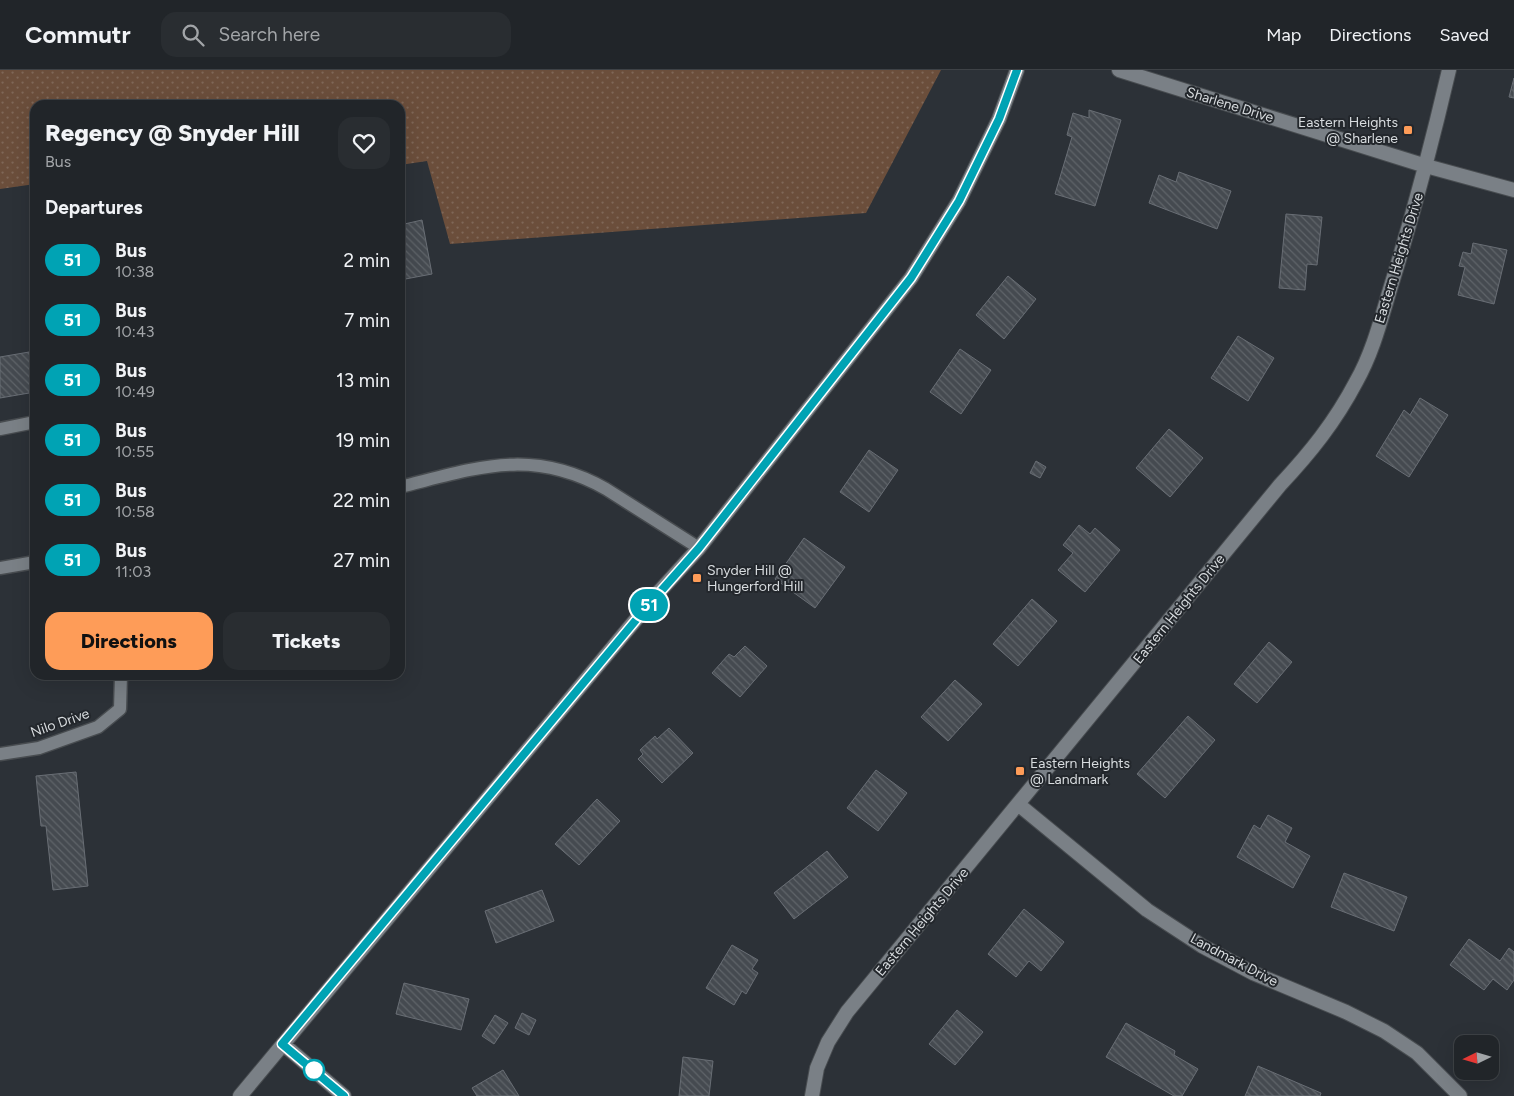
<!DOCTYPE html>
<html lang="en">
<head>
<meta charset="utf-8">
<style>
	:root { --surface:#212529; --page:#292d31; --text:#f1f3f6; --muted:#a2a5a8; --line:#3e4246; --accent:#fe9c58 }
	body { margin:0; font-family:Figtree,sans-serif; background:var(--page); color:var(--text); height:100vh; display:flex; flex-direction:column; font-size:19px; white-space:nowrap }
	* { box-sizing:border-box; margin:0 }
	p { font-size:16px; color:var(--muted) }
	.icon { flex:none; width:28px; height:28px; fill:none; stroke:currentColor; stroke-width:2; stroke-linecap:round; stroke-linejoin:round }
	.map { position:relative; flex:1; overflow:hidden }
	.details { position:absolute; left:30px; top:30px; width:375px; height:580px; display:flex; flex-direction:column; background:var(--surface); border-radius:15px; box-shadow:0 5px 20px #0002,0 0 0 1px var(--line) }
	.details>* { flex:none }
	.badge { padding:0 10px; border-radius:16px; font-size:18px; line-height:32px }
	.needle { width:32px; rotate:265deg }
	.buttons { position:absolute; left:1454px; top:965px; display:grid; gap:10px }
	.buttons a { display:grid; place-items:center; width:45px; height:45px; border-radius:10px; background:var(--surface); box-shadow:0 5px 20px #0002,0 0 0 1px var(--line); font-size:25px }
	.map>.badge { position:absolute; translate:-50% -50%; box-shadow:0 0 0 2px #fff }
	h2 { padding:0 15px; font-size:19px; line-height:45px }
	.round { display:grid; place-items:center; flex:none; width:52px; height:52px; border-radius:15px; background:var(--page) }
	.overview { display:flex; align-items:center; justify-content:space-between; height:85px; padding:0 15px }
	h1 { font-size:24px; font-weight:800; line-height:38px }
	.action { display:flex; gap:10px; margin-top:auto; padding:10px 15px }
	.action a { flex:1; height:58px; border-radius:15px; background:var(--accent); color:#111; font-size:20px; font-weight:800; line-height:58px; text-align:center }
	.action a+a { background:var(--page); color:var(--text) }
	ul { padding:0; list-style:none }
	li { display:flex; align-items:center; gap:15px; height:60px; padding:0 15px }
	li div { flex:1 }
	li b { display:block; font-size:19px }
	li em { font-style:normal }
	li .badge { min-width:55px; font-weight:700; text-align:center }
	header { display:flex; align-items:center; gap:30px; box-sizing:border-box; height:70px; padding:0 25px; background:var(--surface); border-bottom:1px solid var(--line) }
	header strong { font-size:24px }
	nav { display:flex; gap:28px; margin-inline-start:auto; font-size:18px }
	.search { width:350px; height:45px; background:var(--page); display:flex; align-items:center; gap:12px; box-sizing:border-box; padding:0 18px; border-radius:15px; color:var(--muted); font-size:19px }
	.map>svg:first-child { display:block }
	.grass { fill:url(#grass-dots) }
	.building { fill:url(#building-back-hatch); stroke:#696e75 }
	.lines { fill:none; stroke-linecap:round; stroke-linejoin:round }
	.service-casing { stroke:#484c50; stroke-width:15 }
	.minor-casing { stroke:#484c50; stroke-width:16 }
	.service { stroke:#7a8086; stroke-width:12 }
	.minor { stroke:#7a8086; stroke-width:14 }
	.line-casing { stroke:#fff; stroke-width:11 }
	.line { stroke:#00a3b4; stroke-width:8 }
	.poi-dot { fill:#fe9c58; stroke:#23272c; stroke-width:2 }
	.stop-dot { fill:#fff; stroke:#00a3b4; stroke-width:2.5 }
	.labels { text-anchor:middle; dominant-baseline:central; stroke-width:4; stroke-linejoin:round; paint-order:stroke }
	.street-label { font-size:14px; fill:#d8dcdf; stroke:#23272c }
	.poi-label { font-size:14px; fill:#d8dcdf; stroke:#23272c; text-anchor:start }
</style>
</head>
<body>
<header>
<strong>Commutr</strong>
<div class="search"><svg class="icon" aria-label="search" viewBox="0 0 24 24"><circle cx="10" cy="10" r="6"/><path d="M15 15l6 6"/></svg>Search here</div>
<nav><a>Map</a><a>Directions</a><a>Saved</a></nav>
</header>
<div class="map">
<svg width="1514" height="1026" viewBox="0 0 1514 1026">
	<defs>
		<pattern id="grass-dots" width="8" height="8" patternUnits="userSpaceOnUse" patternTransform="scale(1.25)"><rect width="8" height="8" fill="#6b4e3b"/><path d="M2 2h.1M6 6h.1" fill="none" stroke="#7f6757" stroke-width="1.8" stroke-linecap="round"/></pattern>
		<pattern id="building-back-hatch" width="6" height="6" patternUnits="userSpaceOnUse" patternTransform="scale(1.25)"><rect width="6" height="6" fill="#454a50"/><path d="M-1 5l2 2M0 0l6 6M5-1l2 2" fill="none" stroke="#5f6469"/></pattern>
	</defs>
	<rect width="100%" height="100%" fill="#2c3137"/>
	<path class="grass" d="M0,0H941L866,143L450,174L427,91L400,95V35H35V114L0,119Z"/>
	<path class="building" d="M1514,8V28L1509,27Z
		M1089,40L1121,50L1095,136L1055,124L1072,67L1067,65L1073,43L1089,48Z
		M1179,102L1231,121L1217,159L1149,133L1159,105L1176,112Z
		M1286,144L1322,147L1317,195L1307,194L1305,220L1279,218Z
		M422,150L432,204L400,210V155Z
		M1473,173L1507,180L1494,234L1458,225L1465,197L1459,196L1463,182L1471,184Z
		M1008,206L1036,229L1004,269L976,245Z
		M1238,266L1274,288L1248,331L1211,308Z
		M960,279L991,300L961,344L930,322Z
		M35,281V322L0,328V287Z
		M1420,328L1448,345L1409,407L1376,386L1404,340L1410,345Z
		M1169,359L1203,388L1170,427L1136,398Z
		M869,380L898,400L869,442L840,422Z
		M1036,391L1046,397L1040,408L1030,403Z
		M1079,455L1090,464L1095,458L1120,480L1085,522L1058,500L1073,483L1063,475Z
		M804,468L845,497L815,538L775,509Z
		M1032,529L1057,551L1018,596L993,574Z
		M1269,572L1292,592L1257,633L1234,614Z
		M745,576L767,596L740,627L712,603L729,584L734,587Z
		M955,610L982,634L948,671L921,647Z
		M1188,646L1215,670L1165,728L1137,704Z
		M669,658L693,683L662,713L638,689L643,684L640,680L655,666L657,669Z
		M876,700L907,723L878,761L847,738Z
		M76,702L88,816L53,820L46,756H41L36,706Z
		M597,729L620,751L579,795L555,774Z
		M1268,745L1292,758L1285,772L1310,786L1293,818L1237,787L1254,755L1260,759Z
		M827,781L848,807L794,849L774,823Z
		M1344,803L1407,827L1394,861L1331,837Z
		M542,820L554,851L496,873L485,841Z
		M1024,839L1064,872L1041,901L1029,891L1016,907L988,884Z
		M1469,869L1500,891L1509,878L1514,882V910L1507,920L1493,909L1484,920L1450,895Z
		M732,875L758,890L752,899L758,903L746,924L742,921L734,935L706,918Z
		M404,913L469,929L461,960L396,944Z
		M957,940L983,962L955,995L929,974Z
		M522,943L536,950L529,965L515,958Z
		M495,945L508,953L494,974L482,966Z
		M1126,953L1175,981L1174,985L1198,999L1182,1026H1174L1106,987Z
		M683,987L713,991L709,1026H679Z
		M1258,996L1321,1023L1320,1026H1245Z
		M503,1000L519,1026H477L472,1018Z"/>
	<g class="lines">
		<defs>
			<path id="service" d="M0,359L35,352
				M400,417C477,398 531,377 606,419L699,478
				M0,498L35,492
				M0,684L39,678L98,657L120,639L121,605"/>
			<path id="minor" d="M1119,0L1426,96L1514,120
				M1019,735L1147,840L1202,876L1253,903L1346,942L1384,961L1417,983L1460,1026
				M283,974L344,1026
				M240,1026L658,523L699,478L911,208L959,131L999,49L1017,0
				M812,1026L817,998L828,972L847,942L1280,415C1310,383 1335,352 1356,312C1373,282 1381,249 1391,216C1413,145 1432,73 1449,0"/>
		</defs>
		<use href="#service" class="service-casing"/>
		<use href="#minor" class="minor-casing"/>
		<use href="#service" class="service"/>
		<use href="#minor" class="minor"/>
	</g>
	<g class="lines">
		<defs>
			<path id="line" d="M344,1026L282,974L646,538L699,478L911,208L959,131L999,49L1017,0"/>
		</defs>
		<use href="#line" class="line-casing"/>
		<use href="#line" class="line"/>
	</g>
	<g class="poi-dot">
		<rect x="1403" y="55" width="10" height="10" rx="2.5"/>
		<rect x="692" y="503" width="10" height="10" rx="2.5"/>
		<rect x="1015" y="696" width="10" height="10" rx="2.5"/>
	</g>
	<circle class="stop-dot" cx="314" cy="1000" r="10"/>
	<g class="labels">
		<g class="street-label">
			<text transform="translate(1230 35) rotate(17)">Sharlene Drive</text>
			<text transform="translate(1399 188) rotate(-73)">Eastern Heights Drive</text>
			<text transform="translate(1179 539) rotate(-51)">Eastern Heights Drive</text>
			<text transform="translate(60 653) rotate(-19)">Nilo Drive</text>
			<text transform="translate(922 852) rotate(-50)">Eastern Heights Drive</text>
			<text transform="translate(1234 890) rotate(28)">Landmark Drive</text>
		</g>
		<g class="poi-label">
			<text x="1398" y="52" text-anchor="end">Eastern Heights<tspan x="1398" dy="16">@ Sharlene</tspan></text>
			<text x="707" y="500">Snyder Hill @<tspan x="707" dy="16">Hungerford Hill</tspan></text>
			<text x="1030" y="693">Eastern Heights<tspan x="1030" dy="16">@ Landmark</tspan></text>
		</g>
	</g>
</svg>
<div class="buttons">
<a><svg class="needle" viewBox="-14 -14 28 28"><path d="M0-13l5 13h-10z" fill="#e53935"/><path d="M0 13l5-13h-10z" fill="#a2a5a8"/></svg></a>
</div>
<b class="badge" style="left:649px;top:535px;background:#00a3b4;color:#fff">51</b>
<section class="details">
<div class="overview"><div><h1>Regency @ Snyder Hill</h1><p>Bus</p></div><a class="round"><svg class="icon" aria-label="heart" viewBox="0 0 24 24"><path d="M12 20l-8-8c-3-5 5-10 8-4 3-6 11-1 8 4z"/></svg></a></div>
<h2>Departures</h2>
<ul>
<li><span class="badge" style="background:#00a3b4;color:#fff">51</span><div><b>Bus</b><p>10:38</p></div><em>2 min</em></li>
<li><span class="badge" style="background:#00a3b4;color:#fff">51</span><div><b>Bus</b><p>10:43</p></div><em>7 min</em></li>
<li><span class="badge" style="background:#00a3b4;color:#fff">51</span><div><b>Bus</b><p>10:49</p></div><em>13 min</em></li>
<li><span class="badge" style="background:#00a3b4;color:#fff">51</span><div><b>Bus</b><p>10:55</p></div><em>19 min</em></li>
<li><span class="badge" style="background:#00a3b4;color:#fff">51</span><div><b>Bus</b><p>10:58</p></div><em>22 min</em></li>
<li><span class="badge" style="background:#00a3b4;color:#fff">51</span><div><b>Bus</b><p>11:03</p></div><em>27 min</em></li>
</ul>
<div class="action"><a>Directions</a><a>Tickets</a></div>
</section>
</div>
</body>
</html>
